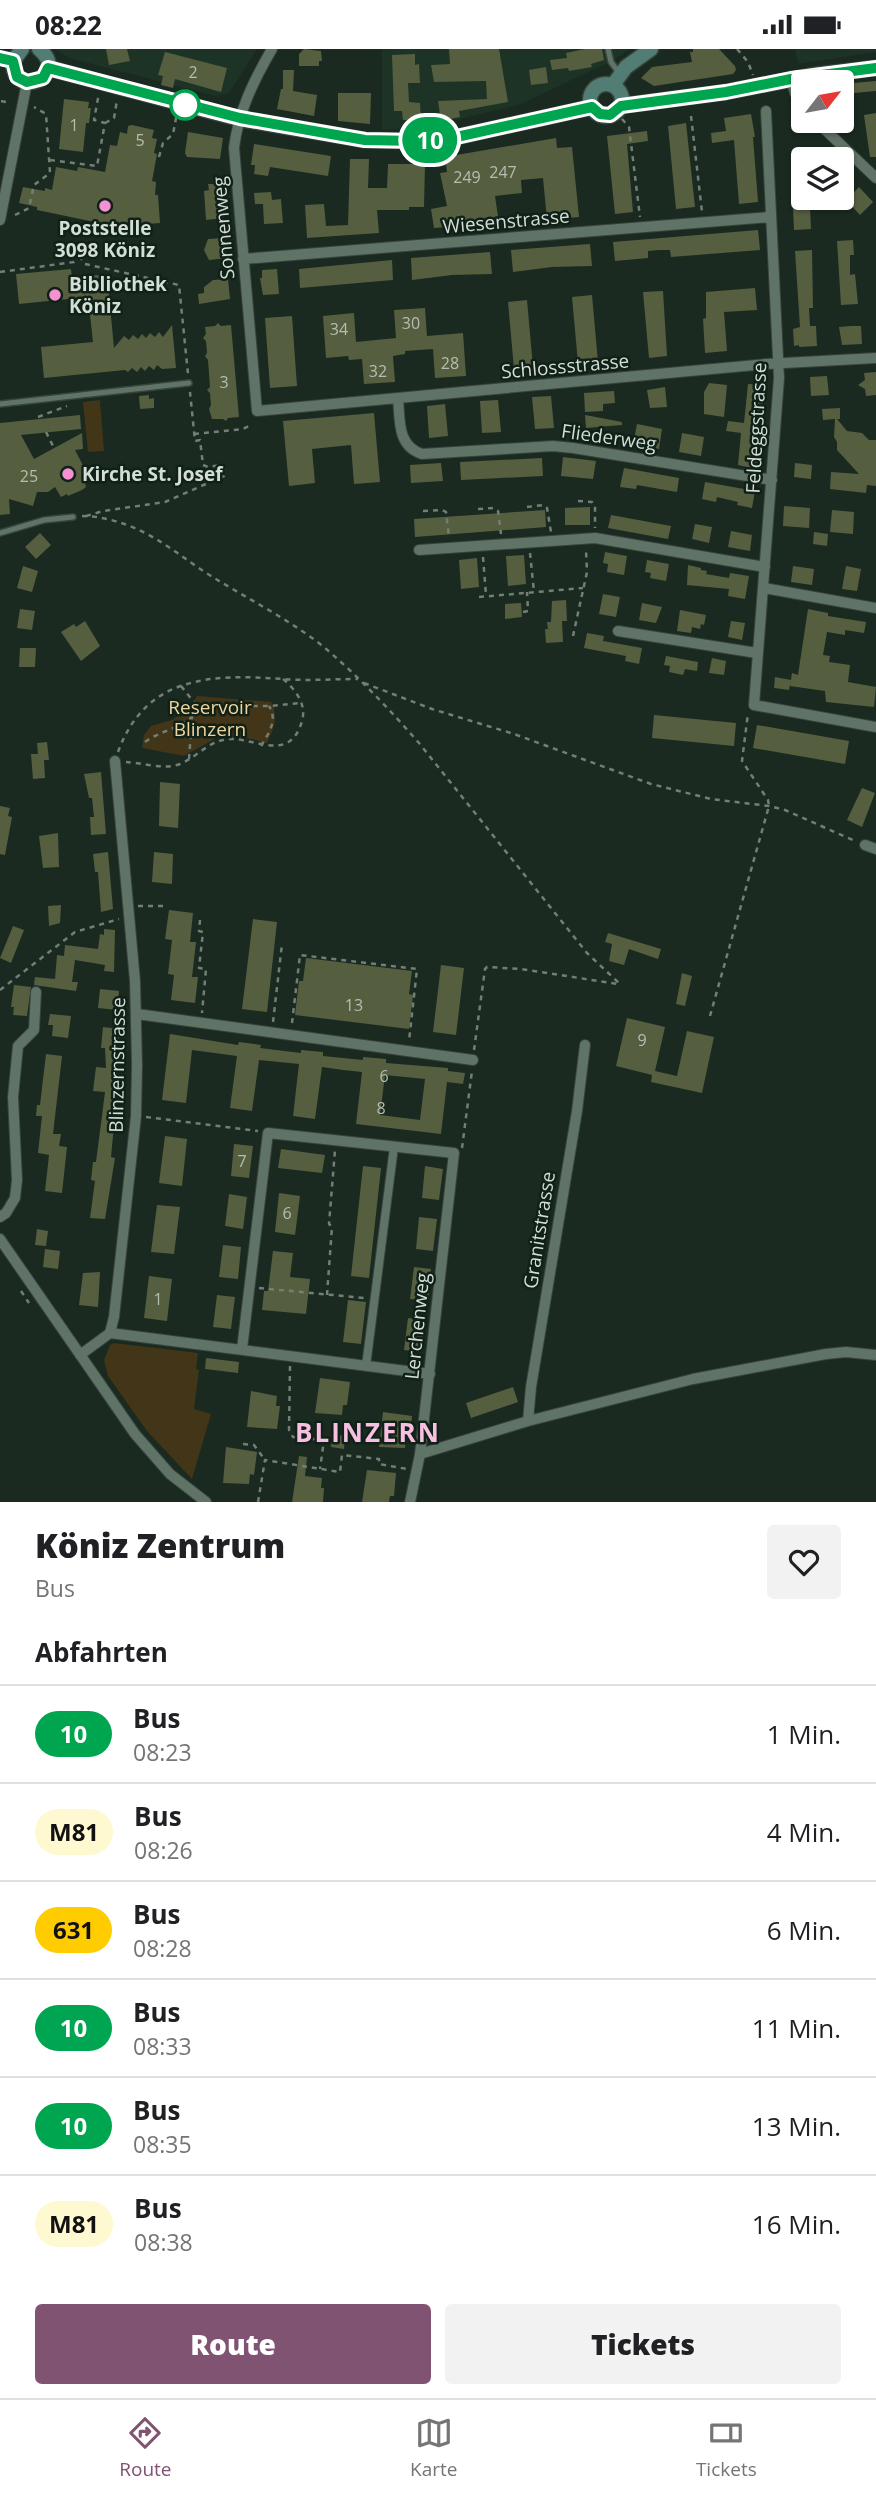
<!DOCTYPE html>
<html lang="de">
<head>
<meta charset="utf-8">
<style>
	:root { --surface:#fff; --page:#f2f2f2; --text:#202124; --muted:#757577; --line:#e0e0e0; --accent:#805372 }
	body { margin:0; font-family:"Open Sans",sans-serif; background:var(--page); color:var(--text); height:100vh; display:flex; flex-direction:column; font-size:26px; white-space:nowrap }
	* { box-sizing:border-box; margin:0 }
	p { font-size:23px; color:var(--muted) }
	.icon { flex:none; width:38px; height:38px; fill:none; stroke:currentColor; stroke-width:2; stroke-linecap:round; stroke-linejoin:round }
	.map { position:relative; height:1453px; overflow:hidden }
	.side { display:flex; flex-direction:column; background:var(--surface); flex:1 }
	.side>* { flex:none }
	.badge { padding:0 14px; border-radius:23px; font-size:24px; line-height:46px }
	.needle { width:46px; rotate:59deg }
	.buttons { position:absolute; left:791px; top:21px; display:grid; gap:14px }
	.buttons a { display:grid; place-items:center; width:63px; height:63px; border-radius:7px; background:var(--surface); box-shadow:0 2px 5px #0004; font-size:35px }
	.map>.badge { position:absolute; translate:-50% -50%; box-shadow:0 0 0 4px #fff }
	h2 { padding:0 35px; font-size:26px; line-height:63px }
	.round { display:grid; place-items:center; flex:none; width:74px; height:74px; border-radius:7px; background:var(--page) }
	.summary { display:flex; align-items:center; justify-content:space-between; height:119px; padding:0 35px }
	h1 { font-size:33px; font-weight:800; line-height:52px }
	.button { display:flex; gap:14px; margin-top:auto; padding:14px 35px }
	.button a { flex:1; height:80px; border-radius:7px; background:var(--accent); color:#fff; font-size:28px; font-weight:800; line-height:80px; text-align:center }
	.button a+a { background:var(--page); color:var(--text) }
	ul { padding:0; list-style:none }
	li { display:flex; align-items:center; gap:21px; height:98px; padding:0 35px; border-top:2px solid var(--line) }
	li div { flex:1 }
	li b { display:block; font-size:26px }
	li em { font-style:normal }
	li .badge { min-width:77px; font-weight:700; text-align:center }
	.status { display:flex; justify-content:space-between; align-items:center; height:49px; padding:0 35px; background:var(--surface); direction:ltr }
	.status svg { height:19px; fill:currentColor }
	.menu { display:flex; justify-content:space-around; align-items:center; height:98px; border-top:2px solid var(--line); background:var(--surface); font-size:19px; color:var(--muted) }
	.menu a { display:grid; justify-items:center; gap:4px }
	.menu .current { color:var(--accent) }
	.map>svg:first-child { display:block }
	.built { fill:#1c3325 }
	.green { fill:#423518 }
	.building { fill:#565e40; fill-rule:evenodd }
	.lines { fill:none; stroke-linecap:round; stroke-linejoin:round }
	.service-casing { stroke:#36443b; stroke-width:8 }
	.pedestrian-casing { stroke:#36443b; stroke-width:10 }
	.minor-casing { stroke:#36443b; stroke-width:12 }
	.secondary-casing { stroke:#36443b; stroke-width:17 }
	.path { stroke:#727f76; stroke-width:2.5; stroke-dasharray:5 5; stroke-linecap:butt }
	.service { stroke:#607367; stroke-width:5 }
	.pedestrian { stroke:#607367; stroke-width:8 }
	.minor { stroke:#607367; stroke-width:10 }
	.secondary { stroke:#527d74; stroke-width:14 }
	.line-casing { stroke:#fff; stroke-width:16 }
	.line { stroke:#00a54f; stroke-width:10 }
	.stop-dot { fill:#fff; stroke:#00a54f; stroke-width:3.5 }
	.poi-dot { fill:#f591d2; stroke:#102117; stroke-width:2.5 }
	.labels { text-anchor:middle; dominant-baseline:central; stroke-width:5; stroke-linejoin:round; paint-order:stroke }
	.number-label { font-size:16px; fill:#b4beb1 }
	.street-label { font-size:19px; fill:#d4ded7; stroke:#102117 }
	.poi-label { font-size:19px; font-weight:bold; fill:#d4ded7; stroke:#102117; text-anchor:start }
	.park-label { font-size:19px; fill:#efd59d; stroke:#102117 }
	.district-label { font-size:26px; font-weight:bold; letter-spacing:2px; fill:#f8bfe2; stroke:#102117 }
</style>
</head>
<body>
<div class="status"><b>08:22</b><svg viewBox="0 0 49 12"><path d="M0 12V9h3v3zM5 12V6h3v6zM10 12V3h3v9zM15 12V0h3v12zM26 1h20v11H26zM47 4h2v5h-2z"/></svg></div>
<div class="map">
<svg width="876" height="1453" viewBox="0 0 876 1453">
	<rect width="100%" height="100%" fill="#1a2a20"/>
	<path class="built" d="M55,0H257L229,44L216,47L69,9Z
		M382,0H629L614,11L521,55L432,77L382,81Z
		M795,0H876V3L798,15Z"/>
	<path class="green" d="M100,351L104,402L88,403L83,353Z
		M197,647L271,653C279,668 274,679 267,694L247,689L220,687L184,707L142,699L144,686L151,677L172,671L190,659Z
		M114,1294L198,1304L196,1320L199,1321L194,1360L211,1365L192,1430L147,1382L108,1327L104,1311L110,1296Z"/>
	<path class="building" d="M106,0H127L130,12L109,16Z
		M304,0L321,2L322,12H319V17H299V5Z
		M449,0H499L508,53L459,62L460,68L441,72L438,52L487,50L486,32L434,33L431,16L450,15Z
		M585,0H602L604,11L591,15L592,18L569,22L568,19L552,21L550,11L567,9L566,4Z
		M693,0H719L735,17L736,21L733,25L654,37L641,29L652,18L692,13L690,3H693Z
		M165,3L227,19L221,43L175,30L173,39L161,36L163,27L158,26Z
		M415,5V16L419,15L420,34H408L409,53L420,54L421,71H403L402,62H394L392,6Z
		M546,18L548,34L531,36L529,21Z
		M283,21H294L293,42L317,46L314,67L277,60L281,40H283Z
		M876,32V42L854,44L853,34Z
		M338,44H371L370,75L338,72Z
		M64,50L89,53L88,59H91L89,74H86L83,103L59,100Z
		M876,64V108H870L864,66Z
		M751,65L755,88H753L758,153L739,155L734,91L712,94L711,84L726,82L724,69Z
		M686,74L695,158L676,160L668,77Z
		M132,76L154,81L152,89L157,90L154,104L157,105L152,132L156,133L155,146H158L160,174L133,176V181L37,161V158L19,154L23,138L45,142V139L52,141L56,118L77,122L78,118L105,123L110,96L117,97L120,83L127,85L128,77Z
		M647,82L648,92L627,95L633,163L615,165L607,87Z
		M188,83L223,89L220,110L187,108L185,104Z
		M556,89L557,99L572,98L579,168L547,171L543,129L521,131L522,144L495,147L499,174L434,179L431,160L447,157L440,124L447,123L445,108Z
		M254,95L331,107L328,127L270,118L268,127L254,125L255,116H251Z
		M818,98L820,110H801L800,101Z
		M350,110H369L368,139H387L388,115H425L424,158H409V161H377L379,184L307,189L305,156L324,155L326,177L348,176Z
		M208,135H219L224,169L206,171L204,142L209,141Z
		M859,138L873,153L860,166L846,151Z
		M271,143L272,151L281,150L283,174L264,175L263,155H255L254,144Z
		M810,158L811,180L794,181L793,159Z
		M758,181L760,201L671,208L670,201H659L648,202V209L615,212L613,193Z
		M225,189L227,209L209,211L204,201L208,190Z
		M853,191L854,206H850V226L855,225L858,255L841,256L837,192Z
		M590,195L592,217L552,218L513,223L511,201Z
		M812,201L813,259H809L810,277H816L817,297L799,298V296L794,297L793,280L800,278L795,202Z
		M490,203L492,225L452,226L412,231L411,209Z
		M392,211L393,231L300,239L299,220Z
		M71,220L72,229L107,225L114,299L124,287L129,291L133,286L138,290L142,285L146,289L150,284L155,288L159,283L163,288L172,276L176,319L162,320L157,316L154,321L149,317L145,322L141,318L137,323L132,319L128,323L125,321L44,329L41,298L93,293L88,248L19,255L16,225Z
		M277,220L279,245L263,246L260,229H262V221Z
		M228,230L230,250L199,255L198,245L204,244V238L213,231Z
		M755,239L757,261L724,263L727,302L705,304L703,270L706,269V243Z
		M663,242L667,307L649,309L643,243Z
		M592,246L598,313L578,314L572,248Z
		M527,251L533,318L514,320L508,253Z
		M425,259L427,287L463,284L466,327L435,329L433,300L405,302V305L393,307L395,333L364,335L362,310L349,311L348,307L326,309L323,267L354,264L356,293L396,289L394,261Z
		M292,267L297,337L270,339L265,269Z
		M218,274L221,277L231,276L239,368L228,369L226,372L223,370H212L209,360L211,356L210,344L207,341L210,338L208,311L205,307L207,304L206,292L203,289L206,285L205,278L215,277Z
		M851,277H861L862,295L842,296L839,278Z
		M876,323V346L866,347L865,340L858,336L865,331L864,324Z
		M827,327L829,346L811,347L810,328Z
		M709,334L727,336L724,368L704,365V343Z
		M748,335L765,336L756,420L738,416L741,384L726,382L728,372L744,374Z
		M665,338L667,358L650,359L647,341Z
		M614,342L615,354L603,355V362L585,363L584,344Z
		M149,346V350L154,349V359L140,360L139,347Z
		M551,347L554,379L535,380L532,348Z
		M498,351L501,383L482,384L480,352Z
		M445,355L448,387L429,389L427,357Z
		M840,359V370H837L847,382L862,384L869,391H876V437L867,436L866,444L830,440L831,423L859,425L837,401V393L834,388L835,370L823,371L822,360Z
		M374,364L380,433L354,435L351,396L312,400L315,434L289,437L283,372Z
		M80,366L81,380L21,386L34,410L82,384L83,400L75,401L91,432L85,435L86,438L82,441L68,447L67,445L61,448L55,438L48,443H37L33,457L9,450L10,465L0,466V374Z
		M585,366L622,373V376L586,379Z
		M637,375L662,380L659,400L633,396Z
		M682,384L704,388L701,407L679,403Z
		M563,408L596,412L593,430L561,427Z
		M542,409L543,427L461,431L460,413Z
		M441,414L443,432L411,434L410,416Z
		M795,414L812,416L811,430L794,428Z
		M624,419L679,429L677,443L637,436L636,440L620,438Z
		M705,433L755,442L752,459L737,456L738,453L717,448L716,453L702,450Z
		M784,457L810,459L809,479L783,477Z
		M590,458V476H565V459Z
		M545,461L546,478L415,488L414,470Z
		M832,461L854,463L853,485L830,483Z
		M611,466L671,477L668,490L608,479Z
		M695,475L712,478L709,494L692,490Z
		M731,482L752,486L750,502L728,498Z
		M814,483L828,485L827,497L813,495Z
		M40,484L51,496L36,510L25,498Z
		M605,503L627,507L624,526L607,523L608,515L603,514Z
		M524,506L526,535L508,537L506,507Z
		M477,509L479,538L461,540L459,511Z
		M647,511L669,515L666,532L650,529L651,524L645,523Z
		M688,516L701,519V521L707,522L706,525L729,529L730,524L749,527L745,550L728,547L729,540L687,536Z
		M23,517L38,522L32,543L17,539Z
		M793,517L814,520L812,536L791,533Z
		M846,517L861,520L857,542L842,540Z
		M603,545L620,548L616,568L599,565Z
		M566,551L567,572H562L563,593L546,594L545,580H548L547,573H551L552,552Z
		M521,554L522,568L505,570V555Z
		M642,554L662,558L656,574L639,571Z
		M20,560L35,562L32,581L17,579Z
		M808,560L828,564V567L866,573L864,584L845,581V586L827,583L823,606L830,607L829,613L850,616L848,633L876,638L874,658L826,653L825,642L790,637L792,624L798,626Z
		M680,561L706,566L704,576L701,575L700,580L692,578L691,584L677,582Z
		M85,572L100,597L81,612L61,583L74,575L76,578Z
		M731,572L745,574L742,591L728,588Z
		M587,584L604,587L603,592L642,599L639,615L625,612L626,607L584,599Z
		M20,599H36L35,618H19Z
		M666,607L698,613L697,622L685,620L683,626L669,623L670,617L664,616Z
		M712,609L726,612L724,626L709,624Z
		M775,628L791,631L789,641L774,639Z
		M654,666L736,674L734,697L652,689Z
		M757,676L849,692L845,715L753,699Z
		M47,693L49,711H44L45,729L33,730L31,705H38L37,694Z
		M101,723L106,785L91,786L90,768H94L92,749H89L84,725Z
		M160,733L180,735L178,779L159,777Z
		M862,739L875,744L862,778L847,771Z
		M0,757L10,759L8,767L12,768L5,806L0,805Z
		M58,784L59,818L43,819L39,787Z
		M108,803L113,860L101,863L98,823H95L93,805Z
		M154,803L173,805L172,835L152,833Z
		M61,856L60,874L49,877L48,857Z
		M169,861L193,864L190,893H196L192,928H198L195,954L171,951L174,926L168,925L172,891L165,890Z
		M253,870L277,873L267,963L242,960Z
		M13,877L24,881L11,914L0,909Z
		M104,880L115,881L114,923L104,922L105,916L75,911L72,933H78L76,942L34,936L35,928L55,930L57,906L64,907L65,896L98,900L100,885L104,886Z
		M608,884L661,900L658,910L629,900L624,916L609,912L612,895L605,893Z
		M306,909L412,922L409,945L413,946L409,980L295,966L299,932H303Z
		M441,916L464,919L456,986L433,983Z
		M682,924L692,927L685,957L676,955Z
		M14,936L31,938L27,967L13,966L14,958H11Z
		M100,940L119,942L117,961L98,959Z
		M50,965L71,967L68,989L52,987L53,976H48Z
		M627,969L665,978L655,1022L677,1027L687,982L714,988L702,1044L651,1033L652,1026L616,1017Z
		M103,978L120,980L112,1040L117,1044L111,1108L115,1109L105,1170L90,1169L95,1132L91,1131L93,1113H96L105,1043L93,1042L96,1018L106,1019L105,999H101Z
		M170,985L238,996L239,993L261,996L260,999L301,1004V1001L323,1003V1007L363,1011V1008L386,1010V1014L448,1019V1022L465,1024L463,1035L447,1033L441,1085L356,1075L362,1023L343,1021L322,1018L315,1070L293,1067L299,1015L259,1011L252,1062L230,1059L237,1007L192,1001L186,1054L162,1051ZM385,1026L425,1030L420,1071L380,1066Z
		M46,1005L62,1007L53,1085H61L59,1097L67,1098L62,1144L45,1142L49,1106L38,1104L42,1067H36L37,1056H40Z
		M165,1087L187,1090L182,1137L159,1134Z
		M234,1095L253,1097L249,1129L231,1127Z
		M281,1100L325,1106L322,1124L278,1119Z
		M363,1117L381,1119L369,1229L351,1227Z
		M425,1117L443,1120L439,1151L422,1149Z
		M279,1144L300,1147L295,1186L275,1183Z
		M229,1145L247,1148L243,1180L225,1177Z
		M157,1156L180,1158L174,1205L151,1203Z
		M419,1168L437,1170L433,1202L416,1200Z
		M37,1180L48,1182L46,1197L35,1196Z
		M223,1196L241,1198L238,1230L219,1228Z
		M45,1200L60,1202L58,1220L43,1218Z
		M273,1202L293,1204L290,1228L310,1230L306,1265L262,1261L264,1242H268Z
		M414,1218L431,1220L428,1252L410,1250Z
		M100,1223L98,1258L79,1256L83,1224Z
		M149,1227L172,1230L167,1272L144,1269Z
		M217,1246L235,1248L231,1280L213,1278Z
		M348,1251L366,1253L361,1295L343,1293Z
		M408,1269L425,1271L421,1303L404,1301Z
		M206,1309L239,1313L238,1324L205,1320Z
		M320,1329L350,1333L347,1356H343L342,1366L315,1364Z
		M513,1338L518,1353L471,1369L466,1354Z
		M251,1342L277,1347L276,1357H280L277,1380L247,1378Z
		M383,1363L412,1367L410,1390L406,1389L405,1399L379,1398Z
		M332,1385L345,1387L344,1400L331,1398Z
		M226,1398L257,1403L254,1426L250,1425L249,1435L223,1434Z
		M299,1407L307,1408L305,1427L322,1429L321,1439H324L323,1453H292Z
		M367,1421L396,1424L394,1447H390L389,1453H362Z"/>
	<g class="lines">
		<defs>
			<path id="service" d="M608,0L611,13L620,25
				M0,355L189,334
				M0,484L44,471L73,468"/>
			<path id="pedestrian" d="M366,1317L394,1098"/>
			<path id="minor" d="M272,0C254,31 238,63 234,99L257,362L766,315L876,309
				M791,30L795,44L803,58
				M766,62L779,329L754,656L876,678
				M816,72L876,129
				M0,171L27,33
				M243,210L770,168
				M398,349C400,371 397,397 422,405L553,397L573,399L772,431
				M419,501L595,489L765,518
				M764,539L876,559
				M618,582L757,604
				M865,796L876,800
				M137,965L473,1011
				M0,1168L6,1164L15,1149L17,1131L13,1048L18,997L34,981L36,943
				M0,1190L135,1385L170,1425L206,1453
				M110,1284L430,1325
				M242,1300L268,1084L454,1104L420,1405L410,1453
				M80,1306L110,1284L114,1268L136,1067L137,1016L135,932L115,712
				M528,1372L531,1338L577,1062L585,996
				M420,1405L528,1372L693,1330L826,1305L846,1303L876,1306"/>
			<path id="secondary" d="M22,0L13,12C13,53 71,26 39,0
				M48,19L240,70L365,91L415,92L452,89L592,58
				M590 51a16 16 0 1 1 32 0a16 16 0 1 1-32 0Z
				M613,36L626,18L651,0
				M620,57L726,43L814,26L876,19"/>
		</defs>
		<use href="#service" class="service-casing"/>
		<use href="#pedestrian" class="pedestrian-casing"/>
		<use href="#minor" class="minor-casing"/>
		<use href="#secondary" class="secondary-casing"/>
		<path class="path" d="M737,0L748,13L753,26
			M1,52L10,54
			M691,67L702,163
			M622,70L629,78L640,168
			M105,74L114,69L117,51
			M159,108L163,94L173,85L177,64
			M50,111L97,117L105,74L94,71L99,44
			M15,166L29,159L34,136L50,124L46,65L34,58
			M79,207L85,215L179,236L188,325
			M0,223L74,213L79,207L80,192
			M38,368L67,357
			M46,383L54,399
			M194,385L243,380L251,376
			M578,452L592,453L595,456V479
			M527,458L543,456L547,459L551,483
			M478,460L494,459L498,462L501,485
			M423,462L442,461L446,463L449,488
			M82,467C101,467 122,473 139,481C165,493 187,512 211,527C248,550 292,572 325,599C359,628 390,661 419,694L587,904L620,935
			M86,467L103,462L165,453L224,427V420L220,416L208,418L203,416L200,391L195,392L190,343
			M530,504L534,543
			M483,508L486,546
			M479,548L583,539
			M523,563L528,562L527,543
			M573,587L587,523L586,501
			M364,634L432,660L514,685L651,735L711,750L769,757L785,761L855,792
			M181,637L197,657
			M145,693C160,682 178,680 192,668
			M261,697C269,684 278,671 269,657
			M118,703C146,626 212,625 283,630C307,632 333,630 358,630
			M189,710L192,668L197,657H269L300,654
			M126,713C142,714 165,721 180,715C195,709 206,695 223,691C249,684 289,718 302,672C307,655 295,640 283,630
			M138,857H168
			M200,871L199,882L203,883L199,919L206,920L202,964
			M0,941L75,883L119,870
			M710,967L769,757L768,751L742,712L748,664
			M273,973L282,895
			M292,974L300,906L417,920L409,992
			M474,1001L485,920L487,918L521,920L618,935
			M146,1068L258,1082
			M462,1099L472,1022
			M259,1239L364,1249
			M21,1242L29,1254
			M327,1246L332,1178L329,1175L335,1101
			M290,1317L289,1381L293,1388L324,1391L320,1420
			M243,1395L254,1396L265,1411
			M258,1453L265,1411L340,1423L342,1406L379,1410V1415L407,1420"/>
		<use href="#service" class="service"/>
		<use href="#pedestrian" class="pedestrian"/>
		<use href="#minor" class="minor"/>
		<use href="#secondary" class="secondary"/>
	</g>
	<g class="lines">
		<defs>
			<path id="line" d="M0,9L13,12L17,28L27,33L43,29L48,19L240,69L365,91L415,92L452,89L592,58L600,65L610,66L621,57L726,43L791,30L876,19"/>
		</defs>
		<use href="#line" class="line-casing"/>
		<use href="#line" class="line"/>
	</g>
	<circle class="stop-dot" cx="185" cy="56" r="14"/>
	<g class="poi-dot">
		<circle cx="105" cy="157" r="7"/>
		<circle cx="55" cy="246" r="7"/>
		<circle cx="68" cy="425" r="7"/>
	</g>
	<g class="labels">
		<g class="number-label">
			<text x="193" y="23">2</text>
			<text x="74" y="76">1</text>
			<text x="140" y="91">5</text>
			<text x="503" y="123">247</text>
			<text x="467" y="128">249</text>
			<text x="411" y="274">30</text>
			<text x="339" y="280">34</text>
			<text x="450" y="314">28</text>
			<text x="378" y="322">32</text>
			<text x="224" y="333">3</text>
			<text x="29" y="427">25</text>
			<text x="354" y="956">13</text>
			<text x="642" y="991">9</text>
			<text x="384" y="1027">6</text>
			<text x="381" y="1059">8</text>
			<text x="242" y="1112">7</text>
			<text x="287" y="1164">6</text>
			<text x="158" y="1250">1</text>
		</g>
		<g class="street-label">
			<text transform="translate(506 172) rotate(-5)">Wiesenstrasse</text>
			<text transform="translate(223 179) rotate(-95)">Sonnenweg</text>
			<text transform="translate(565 317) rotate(-5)">Schlossstrasse</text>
			<text transform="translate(756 379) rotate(-87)">Feldeggstrasse</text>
			<text transform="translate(609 388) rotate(8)">Fliederweg</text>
			<text transform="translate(117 1016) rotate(-89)">Blinzernstrasse</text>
			<text transform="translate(539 1181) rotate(-81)">Granitstrasse</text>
			<text transform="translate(417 1277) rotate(-84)">Lerchenweg</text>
		</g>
		<g class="poi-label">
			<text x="105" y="179" text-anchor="middle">Poststelle<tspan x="105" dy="22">3098 Köniz</tspan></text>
			<text x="69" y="235">Bibliothek<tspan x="69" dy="22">Köniz</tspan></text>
			<text x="82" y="425">Kirche St. Josef</text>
		</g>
		<g class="park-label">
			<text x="210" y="658">Reservoir<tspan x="210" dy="22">Blinzern</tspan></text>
		</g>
		<g class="district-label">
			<text x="368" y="1383">BLINZERN</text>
		</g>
	</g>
</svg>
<div class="buttons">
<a><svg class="needle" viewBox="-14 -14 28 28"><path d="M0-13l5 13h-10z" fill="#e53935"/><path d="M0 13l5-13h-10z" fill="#757577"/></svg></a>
<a><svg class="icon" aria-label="layers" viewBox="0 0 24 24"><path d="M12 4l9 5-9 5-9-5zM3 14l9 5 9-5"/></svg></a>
</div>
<b class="badge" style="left:430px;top:91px;background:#00a54f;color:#fff">10</b>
</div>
<section class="side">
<div class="summary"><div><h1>Köniz Zentrum</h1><p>Bus</p></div><a class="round"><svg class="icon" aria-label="heart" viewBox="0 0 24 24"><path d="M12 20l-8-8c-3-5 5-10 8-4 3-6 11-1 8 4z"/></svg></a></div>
<h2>Abfahrten</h2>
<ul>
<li><span class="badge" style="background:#00a54f;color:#fff">10</span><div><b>Bus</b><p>08:23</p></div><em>1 Min.</em></li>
<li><span class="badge" style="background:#fff9d1;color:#111">M81</span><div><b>Bus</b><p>08:26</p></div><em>4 Min.</em></li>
<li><span class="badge" style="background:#fc0;color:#111">631</span><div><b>Bus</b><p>08:28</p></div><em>6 Min.</em></li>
<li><span class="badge" style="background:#00a551;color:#fff">10</span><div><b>Bus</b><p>08:33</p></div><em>11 Min.</em></li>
<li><span class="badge" style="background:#00a54f;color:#fff">10</span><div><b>Bus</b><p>08:35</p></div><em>13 Min.</em></li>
<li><span class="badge" style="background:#fff9d1;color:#111">M81</span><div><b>Bus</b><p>08:38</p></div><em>16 Min.</em></li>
</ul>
<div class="button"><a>Route</a><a>Tickets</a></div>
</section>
<nav class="menu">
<a class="current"><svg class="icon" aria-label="directions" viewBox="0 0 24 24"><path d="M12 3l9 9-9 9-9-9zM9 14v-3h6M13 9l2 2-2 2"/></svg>Route</a>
<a><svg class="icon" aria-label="map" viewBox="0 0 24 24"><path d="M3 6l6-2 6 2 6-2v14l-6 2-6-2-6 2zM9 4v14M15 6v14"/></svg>Karte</a>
<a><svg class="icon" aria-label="tickets" viewBox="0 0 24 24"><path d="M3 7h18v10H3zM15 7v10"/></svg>Tickets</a>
</nav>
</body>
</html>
